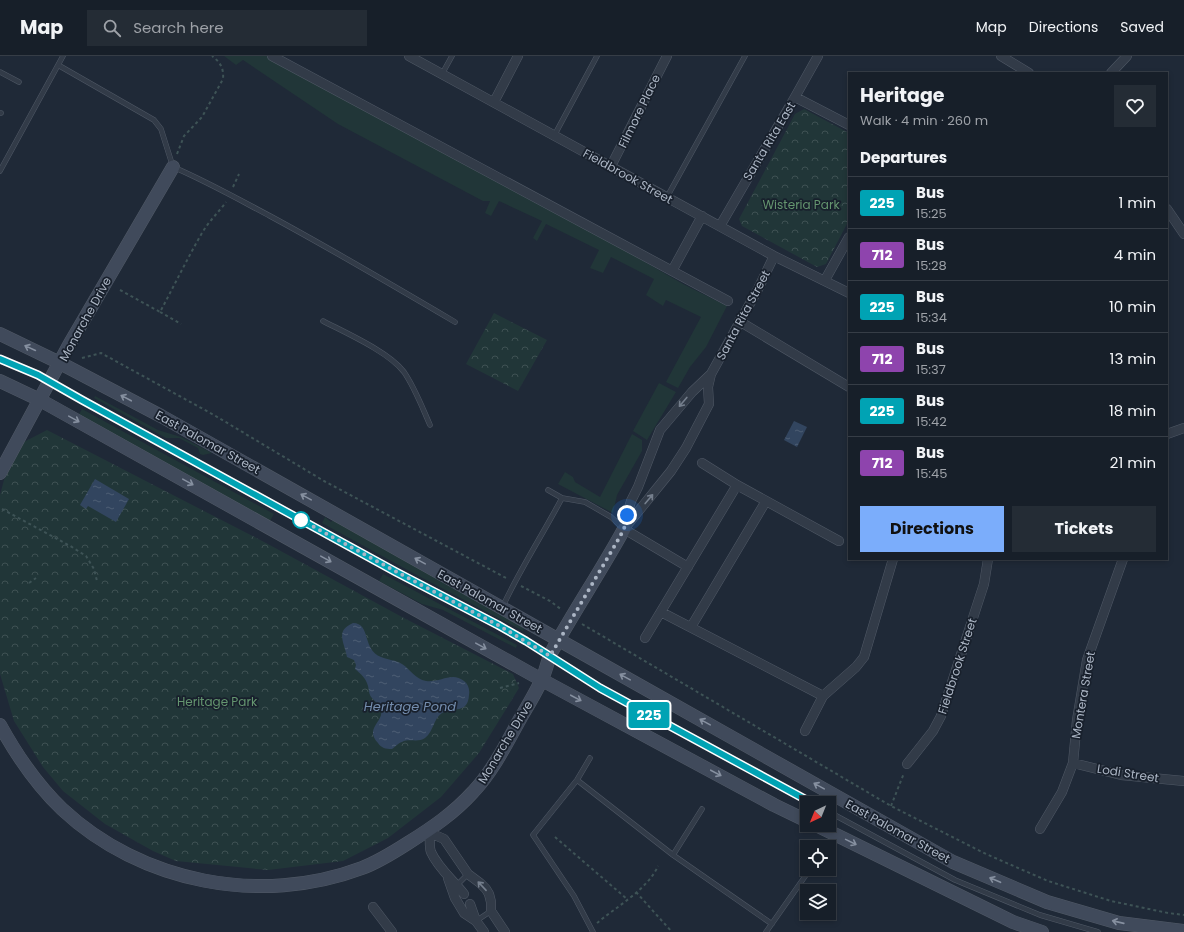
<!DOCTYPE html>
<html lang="en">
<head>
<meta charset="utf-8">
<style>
	:root { --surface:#171f29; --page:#242c35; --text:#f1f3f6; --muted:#9ea2a8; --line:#363d46; --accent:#7badfb }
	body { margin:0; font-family:Poppins,sans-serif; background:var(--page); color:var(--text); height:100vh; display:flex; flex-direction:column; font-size:15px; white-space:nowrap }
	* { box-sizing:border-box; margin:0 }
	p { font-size:13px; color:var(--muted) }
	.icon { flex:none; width:22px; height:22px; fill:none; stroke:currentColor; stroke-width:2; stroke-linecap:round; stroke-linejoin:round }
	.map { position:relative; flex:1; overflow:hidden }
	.panel { position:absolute; left:848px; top:16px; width:320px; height:488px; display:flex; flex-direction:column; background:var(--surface); border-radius:0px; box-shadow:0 2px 6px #0003,0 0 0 1px var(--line) }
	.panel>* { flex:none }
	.badge { padding:0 8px; border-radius:3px; font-size:14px; line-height:26px }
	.needle { width:26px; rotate:223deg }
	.tools { position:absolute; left:800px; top:740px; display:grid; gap:8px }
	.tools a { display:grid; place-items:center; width:36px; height:36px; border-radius:0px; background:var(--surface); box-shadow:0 2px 6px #0003,0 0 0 1px var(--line); font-size:20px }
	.you { position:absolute; width:20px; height:20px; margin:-10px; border:3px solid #fff; border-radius:50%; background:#1a73e8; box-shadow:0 0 0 6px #1a73e833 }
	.map>.badge { position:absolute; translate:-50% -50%; box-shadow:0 0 0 2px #fff }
	h2 { padding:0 12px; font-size:15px; line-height:36px }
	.round { display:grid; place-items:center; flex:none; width:42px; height:42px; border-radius:0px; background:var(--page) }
	.head { display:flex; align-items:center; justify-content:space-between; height:68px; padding:0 12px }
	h1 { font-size:19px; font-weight:700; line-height:30px }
	.action { display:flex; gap:8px; margin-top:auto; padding:8px 12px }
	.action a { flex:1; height:46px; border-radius:0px; background:var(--accent); color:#111; font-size:16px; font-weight:700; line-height:46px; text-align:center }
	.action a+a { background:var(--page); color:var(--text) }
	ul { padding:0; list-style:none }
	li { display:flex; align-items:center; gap:12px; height:52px; padding:0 12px; border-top:1px solid var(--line) }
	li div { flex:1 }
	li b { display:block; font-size:15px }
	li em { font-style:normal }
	li .badge { min-width:44px; font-weight:700; text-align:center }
	header { display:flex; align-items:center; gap:24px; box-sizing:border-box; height:56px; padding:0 20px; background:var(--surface); border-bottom:1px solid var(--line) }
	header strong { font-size:19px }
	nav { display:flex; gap:22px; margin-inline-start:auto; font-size:14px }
	.search { width:280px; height:36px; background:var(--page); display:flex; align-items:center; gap:10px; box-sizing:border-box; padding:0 14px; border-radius:0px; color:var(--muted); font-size:15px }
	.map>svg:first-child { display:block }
	.green { fill:#213638 }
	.park { fill:url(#park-crowns) }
	.water { fill:url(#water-ripples) }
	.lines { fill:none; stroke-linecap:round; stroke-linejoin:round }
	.lane-casing { stroke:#505966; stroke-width:5.5 }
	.street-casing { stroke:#505966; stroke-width:10 }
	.secondary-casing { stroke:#505966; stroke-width:14 }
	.path { stroke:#3e5356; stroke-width:2; stroke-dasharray:3 3; stroke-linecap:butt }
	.lane { stroke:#323b48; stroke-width:4.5 }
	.street { stroke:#323b48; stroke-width:9 }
	.secondary { stroke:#404a5b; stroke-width:13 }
	.oneway { stroke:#8690a0 }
	.oneway2 { stroke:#757f8d }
	.line-casing { stroke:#fff; stroke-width:9 }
	.line { stroke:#00a3b4; stroke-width:6 }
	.walk { stroke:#acb6c5; stroke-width:4; stroke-dasharray:0 7.2 }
	.stop-dot { fill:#fff; stroke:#00a3b4; stroke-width:2 }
	.labels { text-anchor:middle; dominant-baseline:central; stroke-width:3.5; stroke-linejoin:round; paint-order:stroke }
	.street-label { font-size:12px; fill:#acb6c5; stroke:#18202c }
	.park-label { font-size:12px; fill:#64956f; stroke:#18202c }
	.water-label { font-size:13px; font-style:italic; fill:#748dae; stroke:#18202c }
</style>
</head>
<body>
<header>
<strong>Map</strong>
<div class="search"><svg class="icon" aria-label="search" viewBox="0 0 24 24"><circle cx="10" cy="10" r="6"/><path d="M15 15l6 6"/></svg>Search here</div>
<nav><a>Map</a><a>Directions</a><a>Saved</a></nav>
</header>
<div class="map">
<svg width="1184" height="876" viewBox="0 0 1184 876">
	<defs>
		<pattern id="park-crowns" width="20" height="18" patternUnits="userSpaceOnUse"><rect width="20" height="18" fill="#213638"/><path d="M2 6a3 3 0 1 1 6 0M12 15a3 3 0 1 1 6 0" fill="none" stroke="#3f5153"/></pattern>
		<pattern id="water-ripples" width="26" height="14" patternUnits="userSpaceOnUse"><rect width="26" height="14" fill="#32455f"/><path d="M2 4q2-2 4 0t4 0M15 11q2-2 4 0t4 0" fill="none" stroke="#4d5e74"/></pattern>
	</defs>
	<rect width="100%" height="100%" fill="#1f2937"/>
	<path class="green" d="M224,0H268L626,195L683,228L727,250L706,291L690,311L678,332L666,326L701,261L666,244L663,250L646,239L654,223L611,201L603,217L590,212L599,194L546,168L537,185L533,182L542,165L499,145L491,160L485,157L490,145H483L338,68L243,4L236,9Z
		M659,327L676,336L647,384L633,375Z
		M95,340L158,374L181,381L212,397L203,399L200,398L198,392L179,382H166L94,342Z
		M82,353L274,458L270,465L78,360Z
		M632,378L642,384V395L617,439L613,457L558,428L565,416L573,421L575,426L600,441Z
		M325,461L331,466L333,464L525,570L523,575L413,517L322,467Z
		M383,518L517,589L516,592L443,554L422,548L379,525Z"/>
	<path class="park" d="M804,53L849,77V164L826,208L817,211L742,170L739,163L795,58Z
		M494,257L547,284L518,335L466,308Z
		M47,374L266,487L402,561L513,618L519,632L479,697L441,741L388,782L343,805L268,814L176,805L153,795L105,768L63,735L43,711L14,665L0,618V439L4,424L24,386Z"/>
	<path class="water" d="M794,365L807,371L797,391L784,384Z
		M95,423L129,443L116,466L88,450L86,453L80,449Z
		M353,567C371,567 362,594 381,601C388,604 396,604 402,608C411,614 415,623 426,625C440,627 452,615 464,625C468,628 470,633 469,639C468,658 453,651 442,657C433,663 434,675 425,682C418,687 409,682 402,686C398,687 395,691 392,693C386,693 381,692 378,687C364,672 384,666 381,654C380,648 375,646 372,642C369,639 369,634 368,630C366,622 361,618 355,613L356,609L354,604L347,601C344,585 335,575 353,567Z"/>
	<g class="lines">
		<defs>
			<path id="lane" d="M58,9L154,64L161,73L173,111C206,125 238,143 270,160C333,194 394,230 455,266
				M0,16L19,26
				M442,18L452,0
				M0,57H1
				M554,80L597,0
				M0,115L63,0
				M667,141L745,0
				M323,265C346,277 389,296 404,316C415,332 422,351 430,369
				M0,303L38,319L82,344L410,523L498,569L526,585L600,632L812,747
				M548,434L562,442L585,446L611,461L624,473
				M503,550C520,513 543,478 562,442
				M590,702L577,724L533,779L574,840L593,876
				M577,724L673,799L772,868
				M829,756L955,824L1040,859L1098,876
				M673,799L702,753
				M457,829L468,818
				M476,865L491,855
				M766,876L806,819"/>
			<path id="street" d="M272,0L728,245
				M409,0L774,200L849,237
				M1001,0L1029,17
				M1111,17L1127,0
				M795,41L849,69
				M494,46L518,0
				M611,110L667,0
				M1167,153L1184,178
				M720,170L795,41L818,0
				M672,215L702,160
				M825,224L849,181
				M739,265L849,331
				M1167,378L1184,372
				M702,407L737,429
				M624,470L631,445L638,431L660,374L692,336L711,318
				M624,473L671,415L686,392L709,348L708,331L711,318L758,233L774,200
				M624,473L688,511
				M661,556L823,640
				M691,571L766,445
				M645,582L737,429L839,485
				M805,675L823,640L856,611L864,601L893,503
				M1073,707L1121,719L1184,725
				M907,708L933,675L941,660L984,528L988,503
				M1040,773L1062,736L1073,707L1077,664L1087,604L1123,503
				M428,775L430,777L444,783L468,818L480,827L486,833L489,838L491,846V855L505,876
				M430,777C430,782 429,791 431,796C438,812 453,824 464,838
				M448,822L455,842L464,857L476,865L484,876
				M470,848L476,865
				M373,851L392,876"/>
			<path id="secondary" d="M0,278L60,307L161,360L953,806L1047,846L1119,867L1184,875
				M0,325L40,344L542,624L774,749L807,765
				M0,417L69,289L173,111
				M0,669C17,700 37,729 62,753C141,827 261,850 362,812C378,806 394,796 408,787C432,772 454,757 473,736C493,715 506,688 520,663C527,651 535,638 541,625C546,616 547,606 551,597C574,555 601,515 624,473
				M816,769L1013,866L1042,876"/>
		</defs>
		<use href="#lane" class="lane-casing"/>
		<use href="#street" class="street-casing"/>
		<use href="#secondary" class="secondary-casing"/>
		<path class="path" d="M177,98L184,80L202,61L223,23C224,12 220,6 212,0
			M233,131L239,118
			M120,234L160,256C174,230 187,203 202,177C209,165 218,157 226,146
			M160,256L181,268
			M82,302L101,297L214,359L324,425L508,523
			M2,453L72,491L86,500L94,513L97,525
			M29,527L36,522
			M521,530L550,545L562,554
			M582,568L891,750L986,798L1048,825L1111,845L1168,857L1184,859
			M500,632L519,627
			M891,750L904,717
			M555,781L627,843
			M636,836L672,876
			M597,867C616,851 648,833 658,810"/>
		<use href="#lane" class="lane"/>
		<use href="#street" class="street"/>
		<use href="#secondary" class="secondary"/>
	</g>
	<defs><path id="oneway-shaft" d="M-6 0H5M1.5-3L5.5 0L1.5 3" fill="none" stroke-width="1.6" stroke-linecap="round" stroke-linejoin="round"/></defs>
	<g class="oneway">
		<use href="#oneway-shaft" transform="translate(30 292) rotate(-155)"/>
		<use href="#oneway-shaft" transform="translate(126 342) rotate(-152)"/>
		<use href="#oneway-shaft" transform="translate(74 363) rotate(29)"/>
		<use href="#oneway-shaft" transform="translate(188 426) rotate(29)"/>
		<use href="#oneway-shaft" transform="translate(306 441) rotate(-151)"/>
		<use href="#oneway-shaft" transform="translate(326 503) rotate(29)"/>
		<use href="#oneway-shaft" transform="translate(420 505) rotate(-151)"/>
		<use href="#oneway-shaft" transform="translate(481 590) rotate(29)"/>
		<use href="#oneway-shaft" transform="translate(625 621) rotate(-151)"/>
		<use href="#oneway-shaft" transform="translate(576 642) rotate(28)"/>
		<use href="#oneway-shaft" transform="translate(705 666) rotate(-151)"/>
		<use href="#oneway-shaft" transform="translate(716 717) rotate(28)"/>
		<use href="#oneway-shaft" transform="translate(819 730) rotate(-151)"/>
		<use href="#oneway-shaft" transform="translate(851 786) rotate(26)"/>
		<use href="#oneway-shaft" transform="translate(995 824) rotate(-157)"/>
		<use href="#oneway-shaft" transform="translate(1118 866) rotate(-167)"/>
	</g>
	<g class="oneway2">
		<use href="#oneway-shaft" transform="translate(683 346) rotate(130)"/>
		<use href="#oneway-shaft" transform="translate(649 443) rotate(-50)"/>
		<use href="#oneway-shaft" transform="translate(482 830) rotate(-133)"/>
	</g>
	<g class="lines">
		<defs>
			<path id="line" d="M0,303L38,319L82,344L396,516L498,569L526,585L600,632L812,747"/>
		</defs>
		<use href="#line" class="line-casing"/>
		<use href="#line" class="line"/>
		<path class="walk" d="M301,464L410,523L498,569L550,600L618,484L624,473L627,459"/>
	</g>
	<circle class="stop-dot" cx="301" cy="464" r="8"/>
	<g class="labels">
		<g class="street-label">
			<text transform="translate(639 55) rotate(-64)">Filmore Place</text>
			<text transform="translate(769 85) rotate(-59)">Santa Rita East</text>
			<text transform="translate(628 120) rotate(29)">Fieldbrook Street</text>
			<text transform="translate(743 259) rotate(-62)">Santa Rita Street</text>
			<text transform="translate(85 263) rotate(-61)">Monarche Drive</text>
			<text transform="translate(208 386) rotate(29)">East Palomar Street</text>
			<text transform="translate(490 545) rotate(29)">East Palomar Street</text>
			<text transform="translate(957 610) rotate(-72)">Fieldbrook Street</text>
			<text transform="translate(1083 639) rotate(-80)">Montera Street</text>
			<text transform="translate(505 686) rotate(-59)">Monarche Drive</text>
			<text transform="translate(1128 717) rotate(9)">Lodi Street</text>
			<text transform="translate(898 775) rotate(29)">East Palomar Street</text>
		</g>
		<g class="park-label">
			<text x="801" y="148">Wisteria Park</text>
			<text x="217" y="645">Heritage Park</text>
		</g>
		<g class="water-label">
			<text x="410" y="650">Heritage Pond</text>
		</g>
	</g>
</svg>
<div class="tools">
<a><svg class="needle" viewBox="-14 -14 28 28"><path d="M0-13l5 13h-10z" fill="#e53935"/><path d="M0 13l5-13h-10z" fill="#9ea2a8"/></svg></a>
<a><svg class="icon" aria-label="locate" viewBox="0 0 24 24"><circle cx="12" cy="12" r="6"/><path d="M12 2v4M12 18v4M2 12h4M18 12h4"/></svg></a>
<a><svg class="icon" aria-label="layers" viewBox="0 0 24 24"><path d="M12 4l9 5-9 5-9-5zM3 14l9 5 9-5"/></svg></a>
</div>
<div class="you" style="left:627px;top:459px"></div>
<b class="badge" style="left:649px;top:659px;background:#00a3b4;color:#fff">225</b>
<section class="panel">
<div class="head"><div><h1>Heritage</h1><p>Walk · 4 min · 260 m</p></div><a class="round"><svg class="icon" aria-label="heart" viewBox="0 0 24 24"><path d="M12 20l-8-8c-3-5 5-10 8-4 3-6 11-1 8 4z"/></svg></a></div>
<h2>Departures</h2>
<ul>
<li><span class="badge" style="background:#00a3b4;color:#fff">225</span><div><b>Bus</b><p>15:25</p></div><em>1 min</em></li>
<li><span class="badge" style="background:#8e44ad;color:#fff">712</span><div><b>Bus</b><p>15:28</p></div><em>4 min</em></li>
<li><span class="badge" style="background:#00a3b4;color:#fff">225</span><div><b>Bus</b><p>15:34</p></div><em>10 min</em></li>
<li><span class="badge" style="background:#8e44ad;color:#fff">712</span><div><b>Bus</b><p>15:37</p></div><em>13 min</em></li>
<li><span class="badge" style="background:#00a3b4;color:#fff">225</span><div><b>Bus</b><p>15:42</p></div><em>18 min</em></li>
<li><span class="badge" style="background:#8e44ad;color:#fff">712</span><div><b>Bus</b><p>15:45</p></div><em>21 min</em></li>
</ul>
<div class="action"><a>Directions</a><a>Tickets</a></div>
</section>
</div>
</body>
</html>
